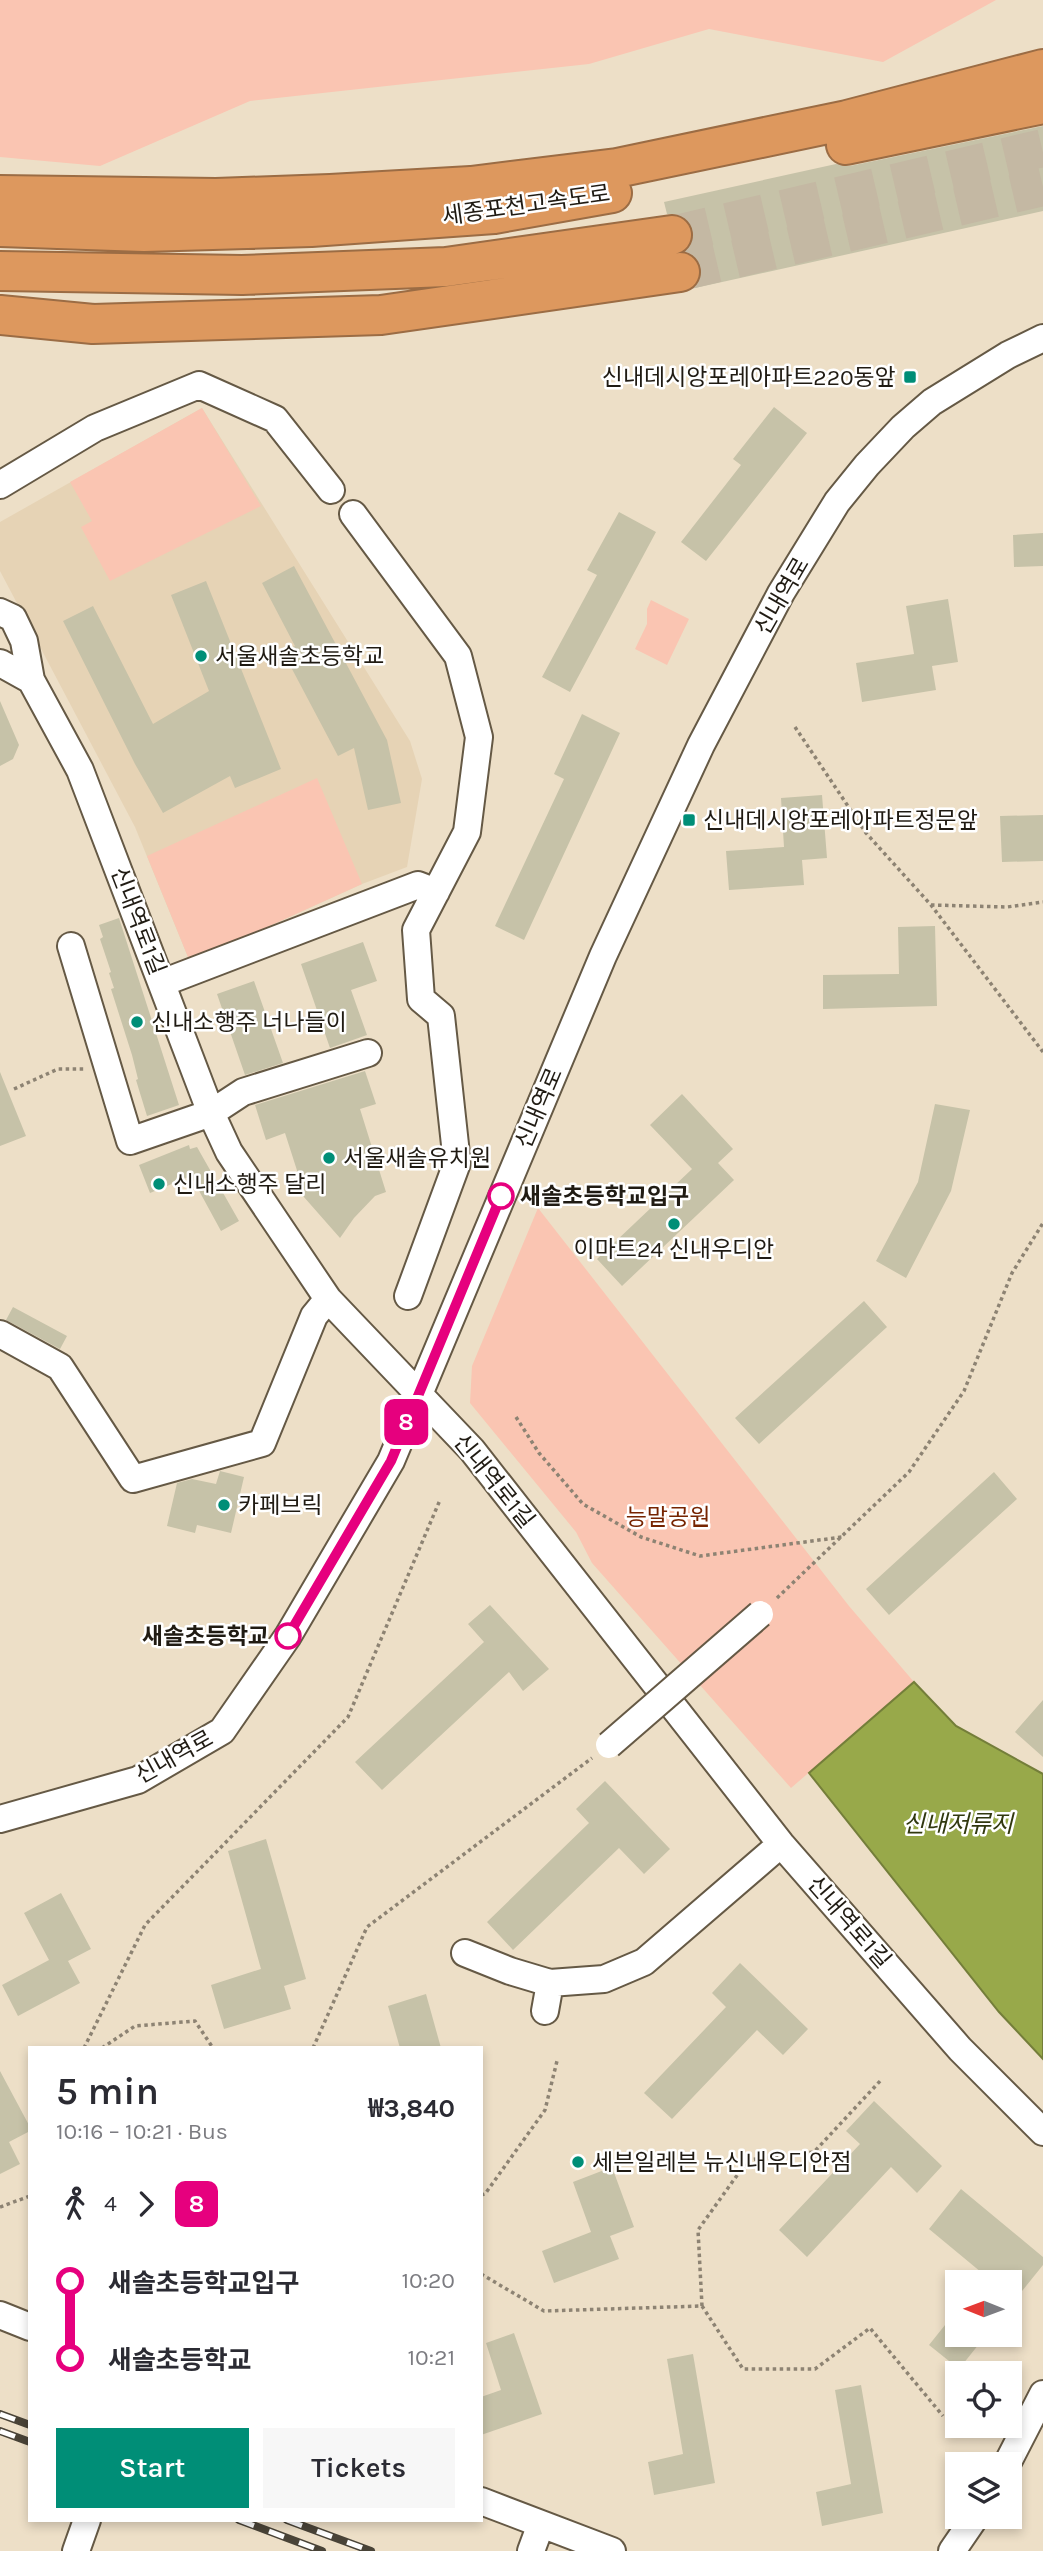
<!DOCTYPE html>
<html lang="en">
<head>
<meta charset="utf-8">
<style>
	:root { --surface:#fff; --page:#f7f7f7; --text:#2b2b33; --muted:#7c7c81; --accent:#008e77 }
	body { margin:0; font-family:Karla,"Noto Sans KR",sans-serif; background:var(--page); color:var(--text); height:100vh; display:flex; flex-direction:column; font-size:26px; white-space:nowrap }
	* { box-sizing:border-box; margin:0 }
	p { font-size:23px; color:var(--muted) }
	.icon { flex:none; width:38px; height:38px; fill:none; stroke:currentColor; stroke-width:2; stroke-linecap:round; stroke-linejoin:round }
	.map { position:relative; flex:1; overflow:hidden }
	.side { position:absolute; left:28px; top:2046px; width:455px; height:476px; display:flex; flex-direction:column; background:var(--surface); border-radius:0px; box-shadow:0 4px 10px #0003 }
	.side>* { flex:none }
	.badge { padding:0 14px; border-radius:10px; font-size:24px; line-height:46px }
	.needle { width:46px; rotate:271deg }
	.buttons { position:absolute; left:945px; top:2270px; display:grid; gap:14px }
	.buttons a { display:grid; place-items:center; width:77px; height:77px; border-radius:0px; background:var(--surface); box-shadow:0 4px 10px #0003; font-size:35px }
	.map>.badge { position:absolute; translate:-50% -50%; box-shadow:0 0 0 4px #fff }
	.legs { display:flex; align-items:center; gap:10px; height:77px; padding:0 28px; font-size:23px }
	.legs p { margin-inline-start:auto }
	.overview { display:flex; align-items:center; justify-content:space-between; height:119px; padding:0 28px }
	h1 { font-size:38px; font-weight:600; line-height:52px }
	.button { display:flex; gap:14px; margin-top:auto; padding:14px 28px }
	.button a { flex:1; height:80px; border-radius:0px; background:var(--accent); color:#fff; font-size:28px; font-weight:600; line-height:80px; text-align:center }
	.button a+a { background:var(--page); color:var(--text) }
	ul { padding:0 28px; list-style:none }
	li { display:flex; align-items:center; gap:24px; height:77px; font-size:26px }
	li i { display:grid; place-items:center; width:10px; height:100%; margin:0 9px; background:currentColor }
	li i::after { content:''; width:18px; height:18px; margin:-9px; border:5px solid; border-radius:50%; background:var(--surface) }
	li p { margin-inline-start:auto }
	li:first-child i { background:linear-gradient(#0000 50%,currentColor 0) }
	li:last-child i { background:linear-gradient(currentColor 50%,#0000 0) }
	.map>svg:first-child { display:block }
	.built { fill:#e6d3b5 }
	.green { fill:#fac5b2 }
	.water { fill:#98a94a; stroke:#747e3a; stroke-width:2 }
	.building { fill:#c6c2a8 }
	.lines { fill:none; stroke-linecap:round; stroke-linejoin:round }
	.highway-tunnel { stroke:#c4b8a3; stroke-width:38; stroke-dasharray:38 19; stroke-linecap:butt }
	.minor-casing { stroke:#655945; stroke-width:30 }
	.highway-casing { stroke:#9b6c44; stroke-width:42 }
	.path { stroke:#8d8373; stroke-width:3.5; stroke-dasharray:3.5 3.5; stroke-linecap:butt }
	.minor { stroke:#fff; stroke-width:26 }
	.highway { stroke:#dd985e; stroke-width:38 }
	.rail-casing { stroke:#494337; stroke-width:8 }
	.rail { stroke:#fff; stroke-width:5; stroke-dasharray:16; stroke-linecap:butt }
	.minor-bridge-casing { stroke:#655945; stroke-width:30; stroke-linecap:butt }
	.minor-bridge { stroke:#fff; stroke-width:26 }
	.line-1-casing { stroke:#fff; stroke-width:16 }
	.line-1 { stroke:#e6007e; stroke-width:10 }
	.poi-dot { fill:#008e77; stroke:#fff; stroke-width:2.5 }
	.stop-1-dot { fill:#fff; stroke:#e6007e; stroke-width:3.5 }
	.labels { text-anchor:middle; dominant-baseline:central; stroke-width:5; stroke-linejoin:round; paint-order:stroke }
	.street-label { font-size:23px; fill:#201b13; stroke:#fff }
	.poi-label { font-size:23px; fill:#201b13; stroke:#fff; text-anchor:start }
	.stop-label { font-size:23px; font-weight:bold; fill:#201b13; stroke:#fff; text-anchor:start }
	.park-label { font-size:23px; fill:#762400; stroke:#fff }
	.water-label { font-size:24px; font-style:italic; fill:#31380f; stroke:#fff }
</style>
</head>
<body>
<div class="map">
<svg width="1043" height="2551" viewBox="0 0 1043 2551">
	<rect width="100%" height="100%" fill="#eddfc7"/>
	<path class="built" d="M202,408L410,741L422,779L407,867L362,884L190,962L135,827L0,571V522Z"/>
	<path class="green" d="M0,0H996L883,62L709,29L589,64L250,101L100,166L0,157Z
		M202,408L261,506L110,581L81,527L92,521L70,482Z
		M651,600L689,619L667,665L635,649L647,624V609Z
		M317,778L362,884L190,962L147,856Z
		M538,1208L849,1606L914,1682L791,1788L592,1563L576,1532L470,1403L472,1366Z"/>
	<path class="water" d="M914,1682L956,1726L1043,1774V2059L999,2012L809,1773Z"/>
	<path class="building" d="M1043,126V211L695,288L700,279L701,268L697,258L686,251L692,243L693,231L690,222L681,215L667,214L664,202L836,164L850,166Z
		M774,407L807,433L706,561L681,542L741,465L733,459Z
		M619,512L656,532L570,692L542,677L597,575L587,570Z
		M1043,533V566L1014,567L1013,535Z
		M294,566L387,740L401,803L368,810L354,748L338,756L283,652L295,646L262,583Z
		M206,581L281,769L235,788L230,776L163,813L135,764L63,621L93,606L153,724L209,691L171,595Z
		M948,599L958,662L932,666L936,690L862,702L856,663L914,654L906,606Z
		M0,701L19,745L13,759L0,766Z
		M582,714L620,733L524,940L495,926L564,779L554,774Z
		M822,795L827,858L802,860L804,885L729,890L726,851L784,847L781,798Z
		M1043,815V861L1002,862L1000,816Z
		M119,918L179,1105L147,1116L136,1080L138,1079L132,1055L111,989L114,988L109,973L111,972L100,939L103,937L99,925Z
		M935,926L937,1006L823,1009V975L899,974L898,927Z
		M363,942L377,981L351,990L367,1035L330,1048L301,964Z
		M254,981L283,1063L245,1075L217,994Z
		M365,1071L376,1104L360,1109L386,1192L375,1196L354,1218L340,1238L296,1188L302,1186L285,1133L266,1140L255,1105Z
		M0,1072L26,1136L0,1146Z
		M682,1094L733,1149L718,1163L734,1180L622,1286L597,1259L692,1169L650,1125Z
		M935,1104L970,1110L951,1191L906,1278L876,1261L918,1182Z
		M189,1145L190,1149L197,1147L239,1221L221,1231L191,1176L150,1193L139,1165Z
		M864,1301L887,1327L759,1444L735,1418Z
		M13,1307L67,1336L60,1349L6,1320Z
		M220,1471L244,1477L231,1533L197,1525L195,1533L167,1526L177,1483L192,1479L216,1484Z
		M994,1472L1017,1499L889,1615L866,1589Z
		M490,1605L549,1669L523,1691L509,1672L382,1790L355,1762L484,1642L468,1624Z
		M1043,1700V1757L1015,1732Z
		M605,1781L670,1849L644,1874L619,1848L513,1950L487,1922L589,1823L576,1809Z
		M266,1839L306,1979L284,1986L291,2009L224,2029L211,1985L261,1969L228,1851Z
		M61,1893L91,1949L68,1961L80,1983L18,2016L2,1985L49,1960L24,1913Z
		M740,1963L808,2029L783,2055L757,2030L672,2119L644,2093L726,2007L712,1993Z
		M426,1994L441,2048H400L388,2006Z
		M0,2071L30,2127V2131L9,2142L20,2164L0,2174Z
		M874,2101L942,2166L917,2193L891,2167L807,2257L779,2230L860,2144L846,2131Z
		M612,2167L634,2227L610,2236L619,2259L554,2283L542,2251L591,2232L573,2182Z
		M961,2189L1043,2257V2265L1010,2306V2282H993L929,2229Z
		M957,2310V2334H987L959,2369L929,2345Z
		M514,2333L542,2414L481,2435V2397L501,2390L486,2343Z
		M693,2354L715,2483L654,2495L648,2462L683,2454L667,2359Z
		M861,2385L883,2513L822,2526L816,2492L851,2484L835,2390Z"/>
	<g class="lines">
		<path class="highway-tunnel" d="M672,235L1043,148
			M680,272L1043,187"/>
		<defs>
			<path id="minor" d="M0,485L95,428L199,385L275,419L331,490
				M353,514L458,656L479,737L467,832L416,930L421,999L441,1016L457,1163L408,1296
				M0,612L13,618L24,641L31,680L80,770L211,1113L229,1152L328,1299L472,1450L781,1844L960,2049L1043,2132
				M0,663L31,680
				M71,946L130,1141L211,1113L243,1092L368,1053
				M162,983L418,885L436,892
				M0,1334L60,1367L133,1479L262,1443L314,1316L328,1299
				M0,1819L138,1780L222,1731L288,1636L391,1461L603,956L701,745L781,593L837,502L867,465L903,427L932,402L1008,355L1043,338
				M465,1953L510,1971L550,1983L604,1979L644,1962L781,1844
				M545,2011L550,1983
				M0,2315L30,2327
				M1007,2464L1043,2394
				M481,2501L612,2551
				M76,2551L87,2520
				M531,2551L541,2524
				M952,2551L976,2516"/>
			<path id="highway" d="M846,145L1043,104
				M0,195L216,198L330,194L471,186L617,168L847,120L1043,69
				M0,227L144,232L311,227L494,214L612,193
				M0,271L242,275L446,267L672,235
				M0,315L93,324L381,315L680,272"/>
		</defs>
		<use href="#minor" class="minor-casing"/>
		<use href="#highway" class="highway-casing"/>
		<path class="path" d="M795,727L866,833L931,905L1043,1052
			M931,905L1007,907L1043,902
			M14,1089L58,1069H84
			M516,1417L539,1453L583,1504L641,1537L700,1556L842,1537
			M777,1598L909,1472L964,1391L1012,1273L1043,1223
			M84,2048L145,1925L348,1717L440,1500
			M102,2048L135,2026L195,2021L213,2048
			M313,2048L367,1927L592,1758
			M481,2195L485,2194L545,2110L557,2061
			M0,2207L30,2196
			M481,2274L544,2311L702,2306L743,2369H815L870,2328L943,2416
			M702,2306L698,2230L748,2160L814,2152L882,2079"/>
		<use href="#minor" class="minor"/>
		<use href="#highway" class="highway"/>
		<defs>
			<path id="rail" d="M0,2414L30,2425
				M0,2431L30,2442
				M239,2520L322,2551
				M287,2520L371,2551"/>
		</defs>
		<use href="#rail" class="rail-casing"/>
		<use href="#rail" class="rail"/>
		<defs>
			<path id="minor-bridge" d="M609,1745L760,1614"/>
		</defs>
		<use href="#minor-bridge" class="minor-bridge-casing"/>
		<use href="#minor-bridge" class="minor-bridge"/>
	</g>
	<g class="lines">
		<defs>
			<path id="line-1" d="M288,1636L391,1461L501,1196"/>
		</defs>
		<use href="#line-1" class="line-1-casing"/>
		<use href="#line-1" class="line-1"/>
	</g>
	<g class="poi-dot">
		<rect x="903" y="370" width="14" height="14" rx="3.5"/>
		<circle cx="201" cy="656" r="7"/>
		<rect x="682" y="813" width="14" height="14" rx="3.5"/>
		<circle cx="137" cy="1022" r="7"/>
		<circle cx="329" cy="1158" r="7"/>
		<circle cx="159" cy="1184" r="7"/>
		<circle cx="674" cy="1224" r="7"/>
		<circle cx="224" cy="1505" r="7"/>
		<circle cx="578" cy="2162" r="7"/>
	</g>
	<g class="stop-1-dot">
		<circle cx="501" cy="1196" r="12"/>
		<circle cx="288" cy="1636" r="12"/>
	</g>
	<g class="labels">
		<g class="street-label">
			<text transform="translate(526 205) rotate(-8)">세종포천고속도로</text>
			<text transform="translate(782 596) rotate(-60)">신내역로</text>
			<text transform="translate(138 921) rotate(69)">신내역로1길</text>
			<text transform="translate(539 1108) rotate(-67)">신내역로</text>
			<text transform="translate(494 1481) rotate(51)">신내역로1길</text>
			<text transform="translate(174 1757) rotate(-29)">신내역로</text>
			<text transform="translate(849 1922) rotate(49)">신내역로1길</text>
		</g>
		<g class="poi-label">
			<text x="896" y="377" text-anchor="end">신내데시앙포레아파트220동앞</text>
			<text x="215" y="656">서울새솔초등학교</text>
			<text x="703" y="820">신내데시앙포레아파트정문앞</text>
			<text x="151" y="1022">신내소행주 너나들이</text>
			<text x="343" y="1158">서울새솔유치원</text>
			<text x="173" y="1184">신내소행주 달리</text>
			<text x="674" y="1249" text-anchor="middle">이마트24 신내우디안</text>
			<text x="238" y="1505">카페브릭</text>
			<text x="592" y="2162">세븐일레븐 뉴신내우디안점</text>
		</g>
		<g class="stop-label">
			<text x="520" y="1196">새솔초등학교입구</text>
			<text x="269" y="1636" text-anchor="end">새솔초등학교</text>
		</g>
		<g class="park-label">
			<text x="668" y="1517">능말공원</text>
		</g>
		<g class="water-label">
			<text x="958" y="1824">신내저류지</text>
		</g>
	</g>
</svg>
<div class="buttons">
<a><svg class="needle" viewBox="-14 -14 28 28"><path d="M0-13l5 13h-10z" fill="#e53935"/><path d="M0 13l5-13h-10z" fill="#7c7c81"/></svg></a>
<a><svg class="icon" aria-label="locate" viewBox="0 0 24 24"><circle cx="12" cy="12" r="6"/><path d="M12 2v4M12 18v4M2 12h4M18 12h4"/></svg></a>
<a><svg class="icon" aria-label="layers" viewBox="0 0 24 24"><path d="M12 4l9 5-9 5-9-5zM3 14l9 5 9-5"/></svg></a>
</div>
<b class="badge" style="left:406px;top:1422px;background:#e6007e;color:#fff">8</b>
<section class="side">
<div class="overview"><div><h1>5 min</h1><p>10:16 – 10:21 · Bus</p></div><b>₩3,840</b></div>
<div class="legs"><svg class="icon" aria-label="walk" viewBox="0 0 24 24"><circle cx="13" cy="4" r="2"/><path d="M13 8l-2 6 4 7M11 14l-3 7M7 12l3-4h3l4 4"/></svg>4<svg class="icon" aria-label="forward" viewBox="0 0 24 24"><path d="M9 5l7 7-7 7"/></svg><b class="badge" style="background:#e6007e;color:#fff">8</b></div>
<ul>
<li><i style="color:#e6007e"></i><b>새솔초등학교입구</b><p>10:20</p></li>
<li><i style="color:#e6007e"></i><b>새솔초등학교</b><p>10:21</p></li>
</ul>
<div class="button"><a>Start</a><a>Tickets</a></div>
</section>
</div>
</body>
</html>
